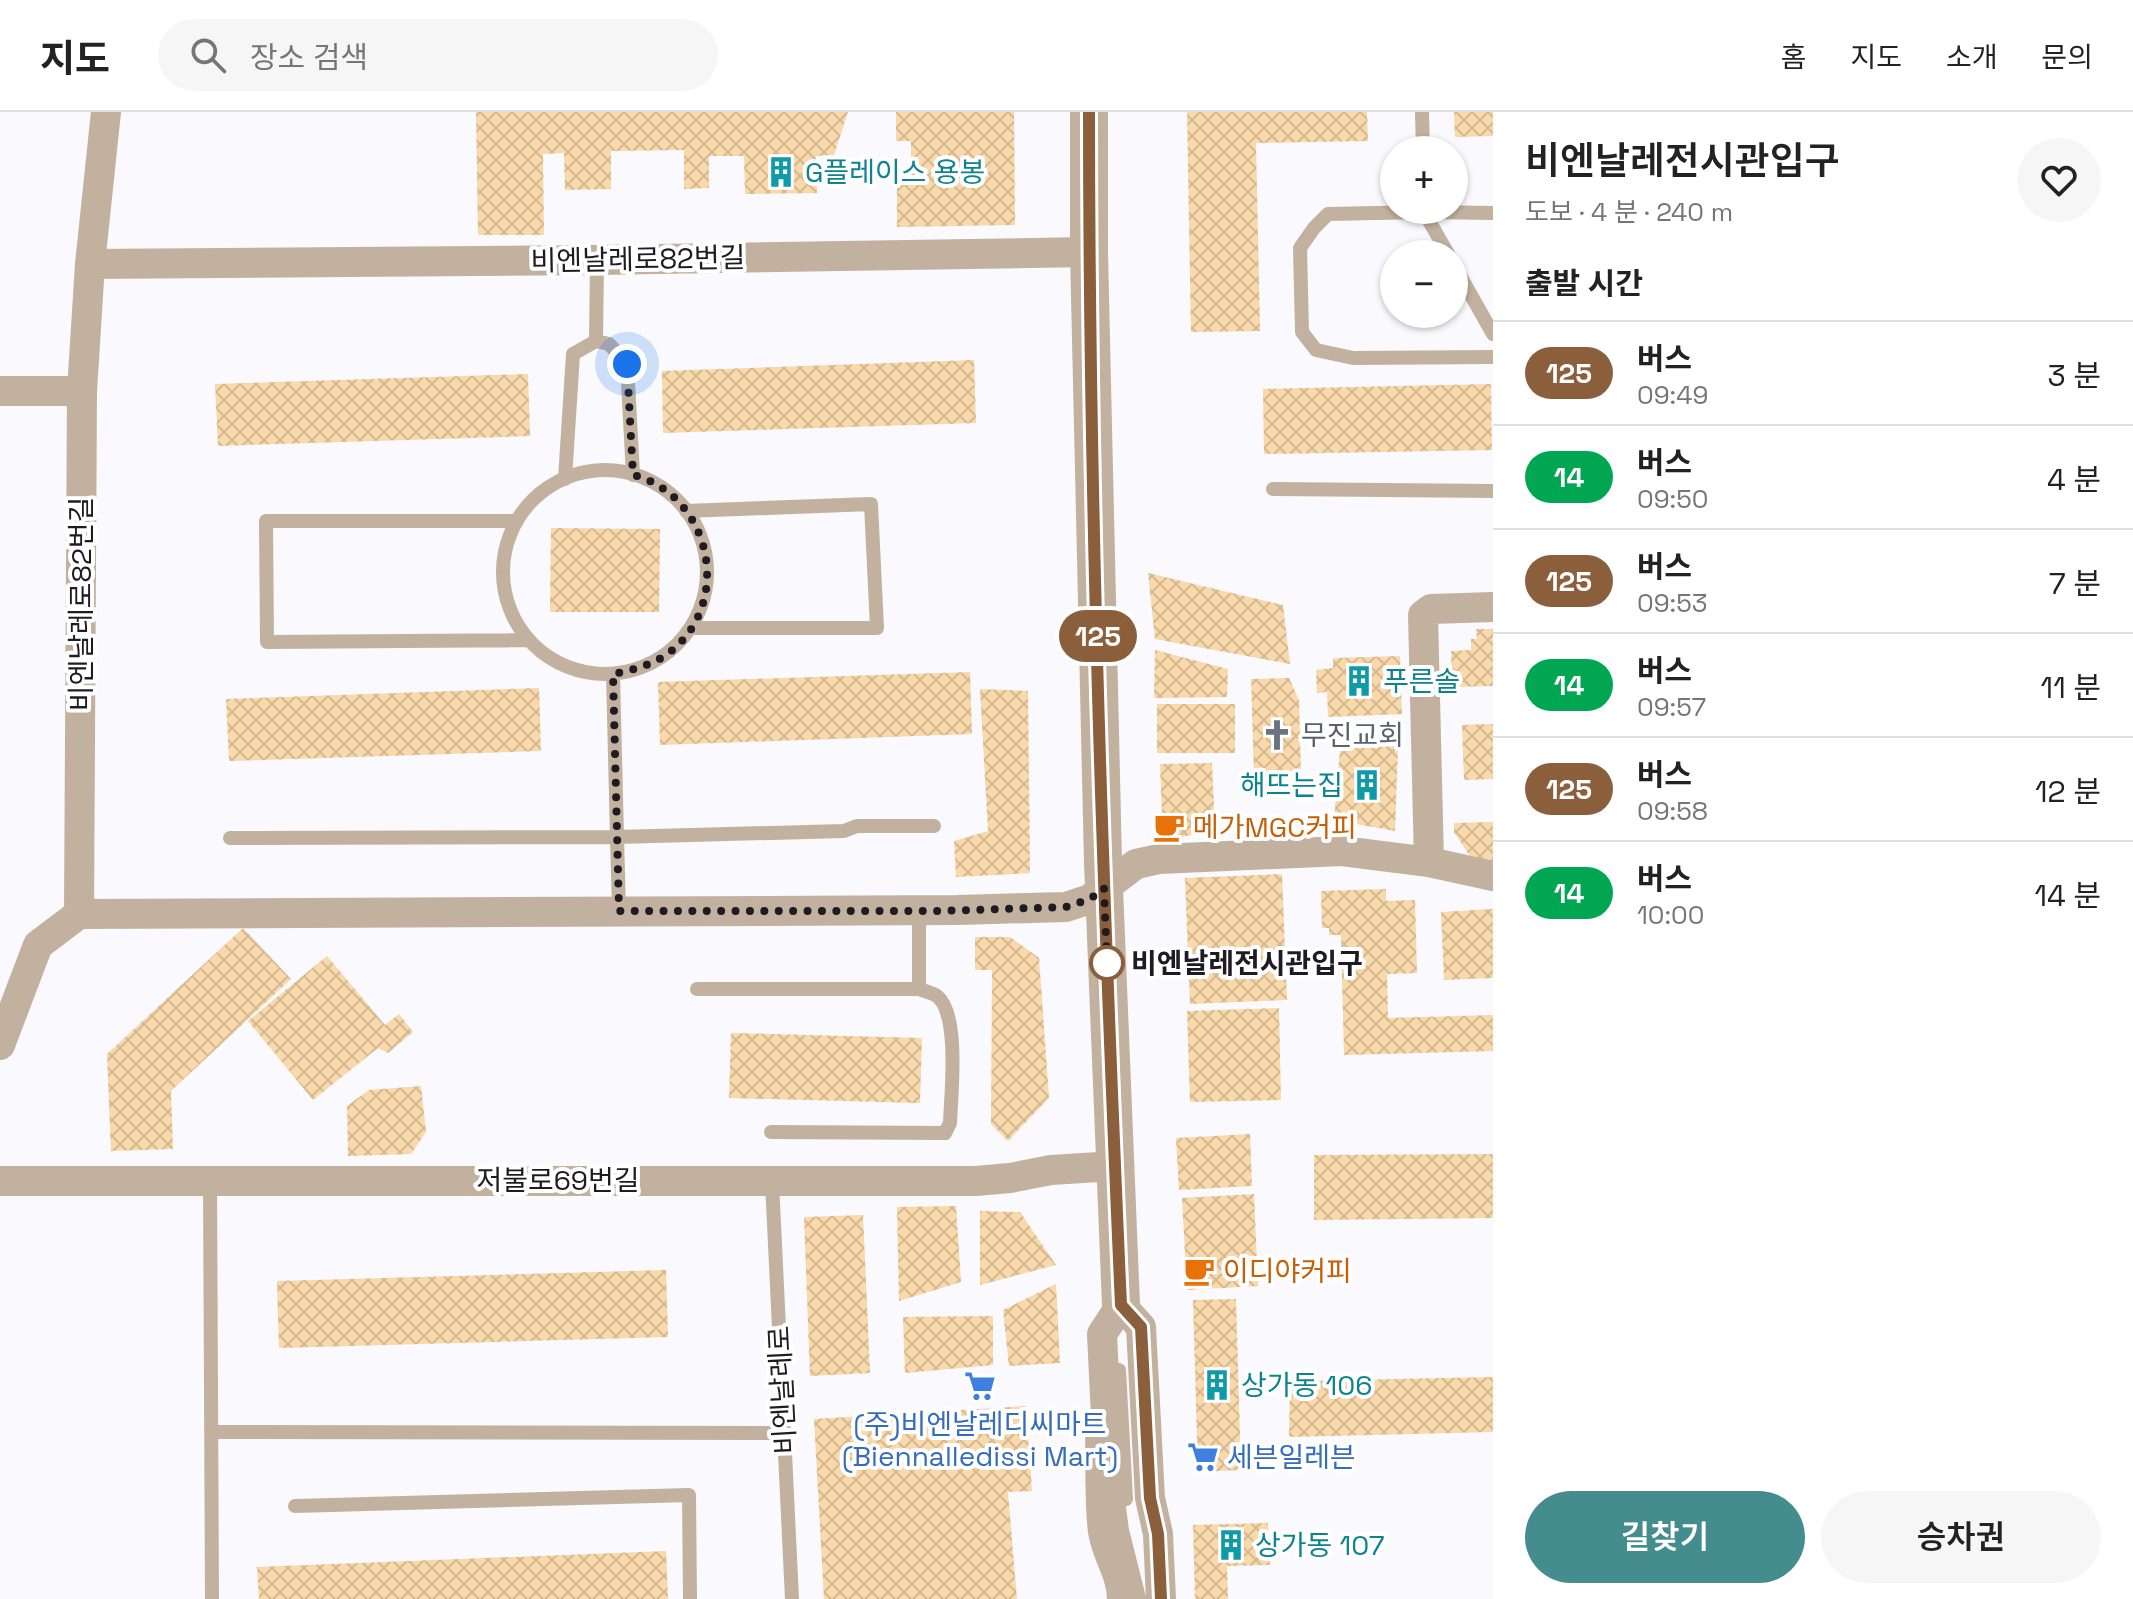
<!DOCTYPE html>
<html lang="ko">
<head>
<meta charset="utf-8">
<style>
	:root { --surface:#fff; --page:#f6f6f6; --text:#222; --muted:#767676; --line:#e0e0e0; --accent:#448c8d }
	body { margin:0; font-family:"Space Grotesk","Noto Sans KR",sans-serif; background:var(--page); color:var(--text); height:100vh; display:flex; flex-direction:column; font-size:30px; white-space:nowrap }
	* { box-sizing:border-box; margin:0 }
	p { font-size:26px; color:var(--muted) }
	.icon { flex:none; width:44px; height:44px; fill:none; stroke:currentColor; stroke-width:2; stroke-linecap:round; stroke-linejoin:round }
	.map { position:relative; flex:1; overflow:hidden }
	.details { display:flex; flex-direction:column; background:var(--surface); width:640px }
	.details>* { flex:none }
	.badge { padding:0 16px; border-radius:26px; font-size:28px; line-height:52px }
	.fabs { position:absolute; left:1380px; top:24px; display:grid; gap:16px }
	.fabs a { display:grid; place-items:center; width:88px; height:88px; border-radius:50%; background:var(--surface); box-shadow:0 2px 6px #0004; font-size:40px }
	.you { position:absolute; width:40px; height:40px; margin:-20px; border:6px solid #fff; border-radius:50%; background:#1a73e8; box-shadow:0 0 0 12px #1a73e833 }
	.map>.badge { position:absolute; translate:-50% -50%; box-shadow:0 0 0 4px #fff }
	h2 { padding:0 32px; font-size:30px; line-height:72px }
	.round { display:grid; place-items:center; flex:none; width:84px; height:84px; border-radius:42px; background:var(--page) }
	.headline { display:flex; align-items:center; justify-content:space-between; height:136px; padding:0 32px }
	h1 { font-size:38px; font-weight:600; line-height:60px }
	.cta { display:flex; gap:16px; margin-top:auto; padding:16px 32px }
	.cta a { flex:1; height:92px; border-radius:48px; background:var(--accent); color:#fff; font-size:32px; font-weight:600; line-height:92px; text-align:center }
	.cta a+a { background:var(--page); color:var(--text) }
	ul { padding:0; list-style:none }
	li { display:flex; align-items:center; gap:24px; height:104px; padding:0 32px; border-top:2px solid var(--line) }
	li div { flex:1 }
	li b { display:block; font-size:30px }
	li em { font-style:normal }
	li .badge { min-width:88px; font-weight:700; text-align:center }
	header { display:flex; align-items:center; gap:48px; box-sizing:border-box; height:112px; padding:0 40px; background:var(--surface); border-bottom:2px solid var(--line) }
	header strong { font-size:38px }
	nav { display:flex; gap:44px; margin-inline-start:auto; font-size:28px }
	.search { width:560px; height:72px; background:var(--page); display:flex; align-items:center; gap:20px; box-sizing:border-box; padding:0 28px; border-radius:44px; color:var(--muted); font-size:30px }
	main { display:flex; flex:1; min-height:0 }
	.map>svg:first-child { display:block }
	.building { fill:url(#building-cross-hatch) }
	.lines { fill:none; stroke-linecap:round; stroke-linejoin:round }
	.service { stroke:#c2b19f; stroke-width:14 }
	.minor { stroke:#c2b19f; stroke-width:30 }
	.tertiary { stroke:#c2b19f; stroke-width:38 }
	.line-casing { stroke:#fff; stroke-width:18 }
	.line { stroke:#8b5e3c; stroke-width:12 }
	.walk { stroke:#1e1b22; stroke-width:8; stroke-dasharray:0 14.4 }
	.stop-dot { fill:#fff; stroke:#8b5e3c; stroke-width:4 }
	.labels { text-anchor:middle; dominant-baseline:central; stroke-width:8; stroke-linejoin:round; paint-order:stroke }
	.culture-label { font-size:28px; fill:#0d838f; stroke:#fff; text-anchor:start }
	.street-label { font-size:28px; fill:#1e1b22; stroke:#fff }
	.worship-label { font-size:28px; fill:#5b616d; stroke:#fff; text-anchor:start }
	.food-label { font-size:28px; fill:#c56008; stroke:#fff; text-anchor:start }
	.stop-label { font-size:28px; font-weight:bold; fill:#1e1b22; stroke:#fff; text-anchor:start }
	.shop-label { font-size:28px; fill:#366cbe; stroke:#fff }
</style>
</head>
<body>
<header>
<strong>지도</strong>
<div class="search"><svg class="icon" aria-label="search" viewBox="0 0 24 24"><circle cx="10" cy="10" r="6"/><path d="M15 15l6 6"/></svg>장소 검색</div>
<nav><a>홈</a><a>지도</a><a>소개</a><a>문의</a></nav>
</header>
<main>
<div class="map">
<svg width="1493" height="1487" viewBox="0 0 1493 1487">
	<defs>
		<pattern id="building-cross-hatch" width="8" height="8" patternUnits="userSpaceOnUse" patternTransform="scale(2)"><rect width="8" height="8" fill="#f9d8aa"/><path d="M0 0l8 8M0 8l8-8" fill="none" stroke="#d5b992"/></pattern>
	</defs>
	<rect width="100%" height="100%" fill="#faf9fd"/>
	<path class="building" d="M476,0H848L834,43L816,44L817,81L745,82L744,44H709V76L684,77V38L611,39V77L565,78L564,41L543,42L544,123H478Z
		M896,0H1014L1015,113L897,115V63L911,62V29H896Z
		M1187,0H1367L1368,29L1256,31L1260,219L1191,220Z
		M1454,0H1493V24L1455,25Z
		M974,248L976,311L663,321L662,259Z
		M528,262L530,324L218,334L215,272Z
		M1491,272L1492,338L1264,342L1263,277Z
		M551,416L660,417L659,500H550Z
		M1148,461L1283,493L1290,552L1155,527Z
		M1476,517H1493V574L1452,575L1451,539L1471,538V527H1477Z
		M1155,538L1228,557L1227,585L1154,586Z
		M1400,544L1402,602L1328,605L1327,580L1317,581L1316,558L1333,556V546Z
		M970,560L972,622L660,633L658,570Z
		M1289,566L1299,588L1301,659L1254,660L1251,567Z
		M539,576L541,639L229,649L226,587Z
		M980,577L1028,579L1030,761L956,765L954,729L988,719Z
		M1157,592H1235V641H1157Z
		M1493,612V667L1464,668L1462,613Z
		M1398,634L1395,719L1334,708L1340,637Z
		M1212,651L1215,718L1163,729L1160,652Z
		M1493,710V754L1473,749L1454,720V711Z
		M1282,762L1287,888L1190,892L1185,766Z
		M1386,777V789L1415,788L1417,861L1387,862L1388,906L1493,903V939L1344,943L1341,823H1329V816H1322L1321,779Z
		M1493,797V866L1444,868L1441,800Z
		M243,816L291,867L171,979L173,1037L111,1039L107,942Z
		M975,825H1010L1039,846L1049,986L1008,1029L991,1012L992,858H975Z
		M327,844L385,913L399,902L413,920L388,941L378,936L313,988L248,909Z
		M1279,896L1281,988L1190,990L1187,899Z
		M731,921L922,926L920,991L729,986Z
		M421,974L426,1020L411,1042L348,1044L347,994L369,978Z
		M1250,1022L1252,1074L1179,1078L1176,1026Z
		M1493,1042V1106L1314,1108V1043Z
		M1254,1082L1258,1174L1187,1178L1182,1086Z
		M956,1094L961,1170L899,1189L897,1095Z
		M980,1099L1020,1100L1056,1153L980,1173Z
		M863,1103L870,1261L810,1264L804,1105Z
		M666,1158L668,1225L279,1236L277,1169Z
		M1056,1172L1060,1251L1009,1254L1003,1198Z
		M1236,1187L1241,1358L1198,1360L1193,1188Z
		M993,1204V1253L905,1261L903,1205Z
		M1493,1265V1320L1289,1325L1290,1269Z
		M1026,1294L1032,1379L1008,1380L1017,1487H824L814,1307Z
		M1268,1411L1270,1453L1227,1454L1228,1487H1195L1193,1413Z
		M666,1439L668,1487H259L257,1455Z"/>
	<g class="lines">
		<path class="service" d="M1422,0L1423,38
			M1424,98V100L1328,102L1314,116L1300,136L1302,220L1316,238L1353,246L1493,245
			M1424,100L1493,101
			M1424,100L1448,142
			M1454,153L1493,222
			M596,229L597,148
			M503 460a102 102 0 1 1 204 0a102 102 0 1 1-204 0Z
			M565,367L573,242L596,229L609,232L627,252L633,363
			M1273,377L1493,379
			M686,399L871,392L877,516H691
			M517,409H266L267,530L528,528
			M230,726L617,725L613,562
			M619,799L617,725L844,719L857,714H934
			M697,877H919
			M771,1020L945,1021L950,1011C951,983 960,902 937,884C933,881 924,879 919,877V799
			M210,1069L212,1487
			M772,1070L792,1487
			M1119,1258L1126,1387
			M1092,1319C1093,1352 1091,1387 1095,1420C1098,1444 1114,1464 1114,1487
			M212,1320L784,1321
			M295,1394L689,1383L690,1487"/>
		<path class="minor" d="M1089,140L597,148L90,152L82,279L79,802L957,798L1066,795L1090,787L1136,752L1159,747L1342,739L1429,750L1493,764
			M90,152L106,0
			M0,279H82
			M1429,750L1423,503L1431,497L1493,495
			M0,933L38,833L79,802
			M0,1069H976L1010,1066L1051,1058L1115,1054
			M1131,1487L1114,1419L1110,1388L1102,1222L1121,1193L1141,1215L1150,1386L1158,1422L1161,1487"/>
		<path class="tertiary" d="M1089,0V140L1103,751L1121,1193"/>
	</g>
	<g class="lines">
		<defs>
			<path id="line" d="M1089,0C1089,390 1103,781 1120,1171L1121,1193L1141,1215L1150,1386L1158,1422L1161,1487"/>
		</defs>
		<use href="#line" class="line-casing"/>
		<use href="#line" class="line"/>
		<path class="walk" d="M627,252L633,363C711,383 734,490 670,540C653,553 633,558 613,562L619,799H938L1066,795L1090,787L1104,776L1107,851"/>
	</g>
	<defs>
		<symbol id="building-bare" viewBox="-9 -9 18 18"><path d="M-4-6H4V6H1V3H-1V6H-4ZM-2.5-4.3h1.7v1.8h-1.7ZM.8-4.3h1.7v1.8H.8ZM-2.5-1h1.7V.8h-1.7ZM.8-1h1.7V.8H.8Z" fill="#0f9aa8" stroke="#fff" stroke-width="2.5" paint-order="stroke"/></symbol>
		<symbol id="church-bare" viewBox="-9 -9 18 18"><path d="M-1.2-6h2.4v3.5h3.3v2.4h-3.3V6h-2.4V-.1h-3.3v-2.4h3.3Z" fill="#6b7280" stroke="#fff" stroke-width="2.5" paint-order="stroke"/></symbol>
		<symbol id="cafe-bare" viewBox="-9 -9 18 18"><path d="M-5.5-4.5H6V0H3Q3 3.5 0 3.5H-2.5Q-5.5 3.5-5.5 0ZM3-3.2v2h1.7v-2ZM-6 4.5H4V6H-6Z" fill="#e8710a" stroke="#fff" stroke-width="2.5" paint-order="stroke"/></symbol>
		<symbol id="supermarket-bare" viewBox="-9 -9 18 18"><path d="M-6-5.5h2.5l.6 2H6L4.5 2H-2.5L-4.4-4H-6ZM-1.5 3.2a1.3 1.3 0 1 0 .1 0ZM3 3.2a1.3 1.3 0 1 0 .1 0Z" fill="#3f7fe0" stroke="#fff" stroke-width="2.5" paint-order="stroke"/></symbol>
	</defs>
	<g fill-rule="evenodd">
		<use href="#building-bare" x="759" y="38" width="44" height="44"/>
		<use href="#building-bare" x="1337" y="547" width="44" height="44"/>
		<use href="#church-bare" x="1255" y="601" width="44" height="44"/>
		<use href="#building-bare" x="1345" y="651" width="44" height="44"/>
		<use href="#cafe-bare" x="1147" y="693" width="44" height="44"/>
		<use href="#cafe-bare" x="1177" y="1137" width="44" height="44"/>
		<use href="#building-bare" x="1195" y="1251" width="44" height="44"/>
		<use href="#supermarket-bare" x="958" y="1252" width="44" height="44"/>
		<use href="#supermarket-bare" x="1181" y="1323" width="44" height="44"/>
		<use href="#building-bare" x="1209" y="1411" width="44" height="44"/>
	</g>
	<circle class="stop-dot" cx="1107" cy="851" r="16"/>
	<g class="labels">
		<g class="culture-label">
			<text x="805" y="60">G플레이스 용봉</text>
			<text x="1383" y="569">푸른솔</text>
			<text x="1343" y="673" text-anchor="end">해뜨는집</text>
			<text x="1241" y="1273">상가동 106</text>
			<text x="1255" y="1433">상가동 107</text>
		</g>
		<g class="street-label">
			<text transform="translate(638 147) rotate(-1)">비엔날레로82번길</text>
			<text transform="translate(81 492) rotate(-90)">비엔날레로82번길</text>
			<text x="558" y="1068">저불로69번길</text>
			<text transform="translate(782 1278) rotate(-93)">비엔날레로</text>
		</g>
		<g class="worship-label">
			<text x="1301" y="623">무진교회</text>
		</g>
		<g class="food-label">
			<text x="1193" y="715">메가MGC커피</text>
			<text x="1223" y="1159">이디야커피</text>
		</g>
		<g class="stop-label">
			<text x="1131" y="851">비엔날레전시관입구</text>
		</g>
		<g class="shop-label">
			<text x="980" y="1312">(주)비엔날레디씨마트<tspan x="980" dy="32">(Biennalledissi Mart)</tspan></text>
			<text x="1227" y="1345" text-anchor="start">세븐일레븐</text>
		</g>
	</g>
</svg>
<div class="fabs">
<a>+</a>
<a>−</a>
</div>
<div class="you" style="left:627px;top:252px"></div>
<b class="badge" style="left:1098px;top:524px;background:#8b5e3c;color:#fff">125</b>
</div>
<section class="details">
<div class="headline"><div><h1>비엔날레전시관입구</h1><p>도보 · 4 분 · 240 m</p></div><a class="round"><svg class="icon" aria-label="heart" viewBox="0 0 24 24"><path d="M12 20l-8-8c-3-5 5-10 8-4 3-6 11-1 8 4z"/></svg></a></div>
<h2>출발 시간</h2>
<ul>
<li><span class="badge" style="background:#8b5e3c;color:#fff">125</span><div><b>버스</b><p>09:49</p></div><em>3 분</em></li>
<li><span class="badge" style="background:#00a651;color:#fff">14</span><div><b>버스</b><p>09:50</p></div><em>4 분</em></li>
<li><span class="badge" style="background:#8b5e3c;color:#fff">125</span><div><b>버스</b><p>09:53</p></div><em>7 분</em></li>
<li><span class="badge" style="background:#00a651;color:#fff">14</span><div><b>버스</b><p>09:57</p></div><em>11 분</em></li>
<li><span class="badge" style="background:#8b5e3c;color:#fff">125</span><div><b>버스</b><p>09:58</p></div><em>12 분</em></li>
<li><span class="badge" style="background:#00a651;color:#fff">14</span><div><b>버스</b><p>10:00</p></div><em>14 분</em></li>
</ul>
<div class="cta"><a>길찾기</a><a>승차권</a></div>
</section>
</main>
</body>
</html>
